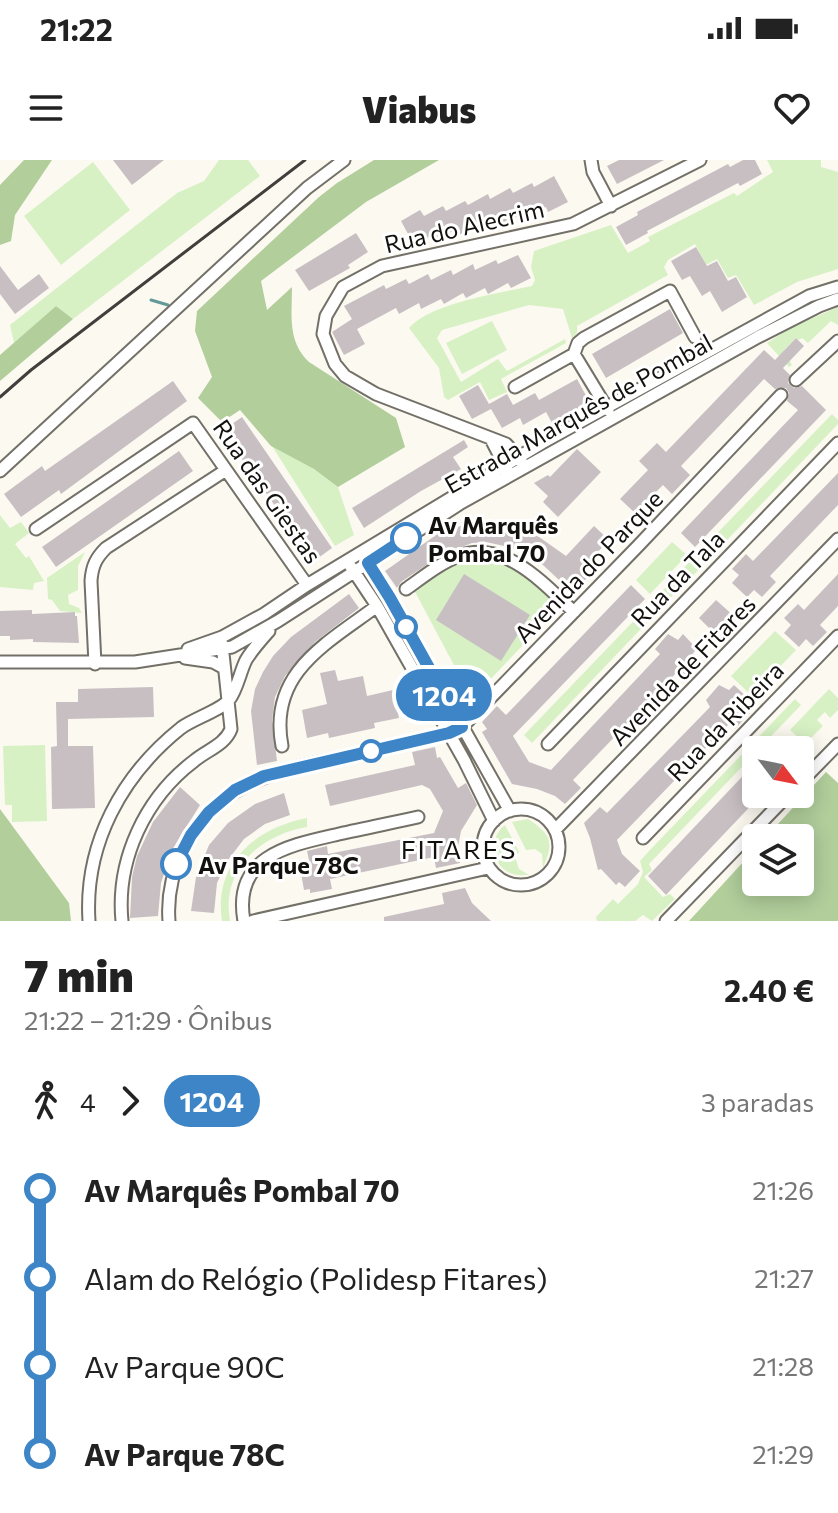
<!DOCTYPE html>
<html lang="pt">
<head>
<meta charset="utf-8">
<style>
	:root { --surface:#fff; --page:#f2f2f2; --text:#222; --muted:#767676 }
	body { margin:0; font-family:Commissioner,sans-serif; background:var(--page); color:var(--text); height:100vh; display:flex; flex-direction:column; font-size:30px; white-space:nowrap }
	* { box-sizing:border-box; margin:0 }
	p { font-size:26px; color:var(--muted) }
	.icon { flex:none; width:44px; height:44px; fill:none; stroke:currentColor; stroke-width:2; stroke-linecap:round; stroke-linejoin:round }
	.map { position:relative; height:761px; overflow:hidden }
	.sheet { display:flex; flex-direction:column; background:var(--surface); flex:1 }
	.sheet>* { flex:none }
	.badge { padding:0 16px; border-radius:26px; font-size:28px; line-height:52px }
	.needle { width:52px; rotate:122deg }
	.controls { position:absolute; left:742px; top:576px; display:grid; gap:16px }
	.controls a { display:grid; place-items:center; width:72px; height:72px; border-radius:8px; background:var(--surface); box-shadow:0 4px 20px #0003; font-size:40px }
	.map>.badge { position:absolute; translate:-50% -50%; box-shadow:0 0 0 4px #fff }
	.legs { display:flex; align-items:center; gap:12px; height:88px; padding:0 24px; font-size:26px }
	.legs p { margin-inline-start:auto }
	.headline { display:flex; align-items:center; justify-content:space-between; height:136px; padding:0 24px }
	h1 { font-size:44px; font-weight:800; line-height:60px }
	ul { padding:0 24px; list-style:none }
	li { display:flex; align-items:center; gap:28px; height:88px; font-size:30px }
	li i { display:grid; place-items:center; width:12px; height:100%; margin:0 10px; background:currentColor }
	li i::after { content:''; width:20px; height:20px; margin:-10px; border:6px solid; border-radius:50%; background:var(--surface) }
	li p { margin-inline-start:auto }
	li:first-child i { background:linear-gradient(#0000 50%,currentColor 0) }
	li:last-child i { background:linear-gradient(currentColor 50%,#0000 0) }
	.status { display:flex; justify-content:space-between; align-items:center; height:56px; padding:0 40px; background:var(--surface); direction:ltr }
	.status svg { height:22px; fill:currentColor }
	header { display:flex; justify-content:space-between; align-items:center; height:104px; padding:0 24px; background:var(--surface); font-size:36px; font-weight:800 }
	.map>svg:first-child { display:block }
	.green { fill:#d7f1c5 }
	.forest { fill:#b1ce9b }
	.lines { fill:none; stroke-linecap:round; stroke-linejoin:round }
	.stream { stroke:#649999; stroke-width:3 }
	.building { fill:#c8bfc3 }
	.minor-casing { stroke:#737068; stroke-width:15 }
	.minor { stroke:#fff; stroke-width:11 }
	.rail { stroke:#403f3b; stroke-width:3 }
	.line-1-casing { stroke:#fff; stroke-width:18 }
	.line-1 { stroke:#3d85c6; stroke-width:12 }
	.stop-1-dot { fill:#fff; stroke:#3d85c6; stroke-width:4 }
	.labels { text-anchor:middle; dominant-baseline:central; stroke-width:6; stroke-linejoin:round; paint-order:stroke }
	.street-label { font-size:24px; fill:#12110e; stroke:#fff }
	.stop-label { font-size:24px; font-weight:bold; fill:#12110e; stroke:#fff; text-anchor:start }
	.neighbourhood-label { font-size:26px; letter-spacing:2px; fill:#12110e; stroke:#fff }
</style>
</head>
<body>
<div class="status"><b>21:22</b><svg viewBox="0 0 49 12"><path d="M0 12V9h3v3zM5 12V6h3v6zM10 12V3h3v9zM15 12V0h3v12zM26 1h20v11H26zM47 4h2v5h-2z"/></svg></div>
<header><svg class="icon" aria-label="menu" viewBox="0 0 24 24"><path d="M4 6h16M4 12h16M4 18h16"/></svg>Viabus<svg class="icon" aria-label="heart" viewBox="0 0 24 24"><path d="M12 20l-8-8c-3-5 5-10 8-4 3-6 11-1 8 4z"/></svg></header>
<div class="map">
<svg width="838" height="761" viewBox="0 0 838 761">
	<rect width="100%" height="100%" fill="#fcf9f1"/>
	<path class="green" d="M219,0H248L260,16L73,159L56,146L14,183L10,165L177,33L204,21Z
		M767,0H821V7L838,12V109L797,122L754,145L736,115L728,118L717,99L706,105L695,84L668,100L664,107L668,115L577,166V173L572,178L563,149L529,145L442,170L437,178L461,222L498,199L507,211L565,179L566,183L501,219L507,232L489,240L480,222L448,240L444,237L439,208L409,168C430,143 500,133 532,126L535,120L531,107L534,91L611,65L628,93L650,81L648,77L734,33L737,36L773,12Z
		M93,2L130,50L61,105L24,56Z
		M838,147V165L831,161L808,183L802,178L799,180L796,178L784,190L792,205L789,207L767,183L792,167Z
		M492,161L507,190L462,214L446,183Z
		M832,254L838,260V264L686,423L677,415Z
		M272,286L314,309L338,327L354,375L335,386Z
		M0,355L10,368L21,362L29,373L15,384L26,398L29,396L44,421L34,423L33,430L0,427Z
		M672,382L687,395L650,434L636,420Z
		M85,392L78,406V430L68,435L69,444L79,448L82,453L60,451L52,440L48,439L47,418Z
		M481,396L511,405L562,444L484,526L464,524L413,428L453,401Z
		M672,421L680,428L532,583L524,575Z
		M775,471L796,490L752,536L731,516Z
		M829,529L838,538V550L830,558L825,552L817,560L823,566L805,584L790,570Z
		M795,539L801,545L649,704L652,710L644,717L663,737L670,734L675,739L652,761L643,755L635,761H597L596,757L613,739L618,744L638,724L643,712L640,701L649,691Z
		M45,585L47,661L12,662V645H5L3,586Z
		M307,658V667C260,675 221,709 230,761H222C213,704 255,668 307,658Z
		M528,659C552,675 554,682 543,708L542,694L535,689L526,690L512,662Z
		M505,665L519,692L515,697L519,709L529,715C523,715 516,716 510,713C490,704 489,677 505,665Z"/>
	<path class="forest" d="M24,0H52L15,55L11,81L0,85V25Z
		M374,0H439L366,42L261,121L267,150L292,127C292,155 287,181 309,202L396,258L405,287L338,327L314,309L271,286L240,250L222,262L198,238L212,217L195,171L197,151L319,37L337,23Z
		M56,146L73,159L0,221V195Z
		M826,612L838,623V761H689L756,688V722H800V678H765Z
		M0,649L69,743L71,761H0Z"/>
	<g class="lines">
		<path class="stream" d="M151,140L168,145"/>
	</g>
	<path class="building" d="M113,0H164L132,25Z
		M619,0H664L617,24L607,6Z
		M743,0H755L762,14L740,26L738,23L647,71L648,73L626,85L616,67L638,55L637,52L728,4L730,7Z
		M554,16L568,42L548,52L546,47L526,58L523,53L504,64L501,59L481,70L478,64L459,75L456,69L437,80L434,74L414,85L401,61L420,50L424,56L443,46L446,51L465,41L468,45L488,34L490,39L510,28L513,33L532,23L534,27Z
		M356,73L368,92L348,105L350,108L309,131L295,110Z
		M696,87L707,106L717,101L728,121L736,117L747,137L722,152L710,131L702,136L690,116L682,120L671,101Z
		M518,95L531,118L511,128L508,123L488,134L485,128L466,138L463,133L444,144L441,139L421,149L419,143L399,154L396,148L357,169L365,184L344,195L332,172L352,159L344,146L384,125L386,129L406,119L409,124L428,114L431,120L451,110L453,115L473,104L475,110L496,100L498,104Z
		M0,106L18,130L39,114L49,128L15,154L0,134Z
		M670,149L683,173L606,218L592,194Z
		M796,178L804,186L783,208L790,215L788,223L794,228L802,226L826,250L695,387L681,373L798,250L787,241L789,233L786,228L775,229L764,219L681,306L690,315L672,334L663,325L635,353L620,339L648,310L639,301L657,283L666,292L764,190L775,200Z
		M577,219L590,243L552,263L546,252L523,265L520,258L502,268L491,249L472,259L459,236L478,225L489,244L507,234L513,245L535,233L539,240Z
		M173,221L187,241L61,334L59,330L21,357L4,334L42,306L45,311Z
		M242,257L332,388L314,401L222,271Z
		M464,280L468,287L453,297L461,309L421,331L364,368L352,348Z
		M577,289L601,312L558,357L543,342L548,336L534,323L548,315L550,317Z
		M179,291L193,311L56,407L42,387Z
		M838,313V345L770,416L776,422L762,437L754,430L747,437L732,423L739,415L732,409L746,394L753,401Z
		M470,363H502L518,367L532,372L566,396L594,366L609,380L580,411L587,418L573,433L543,405L523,390L486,382L472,383L441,395L401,422L397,428L385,411L439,373Z
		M464,414L530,455L501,501L436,460Z
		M838,414V446L820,465L827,472L813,486L806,479L799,487L784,473L791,465L784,458L798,444L804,450Z
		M631,425L645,439L513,576L529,602L551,610L660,494L655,489L668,474L678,480L683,474L697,489L693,493L698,503L684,518L677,512L573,620L581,628L565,644L555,636L537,629L512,624L482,572L487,569L482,562L497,546L506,555Z
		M349,434L359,448L315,482L285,516L275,537L272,560L277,601L257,605L251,551L255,529L263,512L273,496L291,477Z
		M716,440L735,457L717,476L699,458Z
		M32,450V454L75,452V456H77L79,483L33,482V479L10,480V476H0V451Z
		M335,510L338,521L363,516L367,536L393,530L399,558L374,563L375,568L329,578L328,573L307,578L302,550L327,544L320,513Z
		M719,525L729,530L734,525L749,539L745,544L748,547L745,551L750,553L735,569L730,563L617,680L622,694L640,711L625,727L619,722L616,725L601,709L598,710L590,678L584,663L600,647L607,653L710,547L706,540Z
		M153,527L154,557L68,559V586H93L95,648L52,649L51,587L57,586L56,542H78V529Z
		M435,587L437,598L440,597L458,628L466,623L477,645L461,671L458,687L460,703L436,708L434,697L330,719L332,729L310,733V729L304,730L299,702L309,700L307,691L327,686L328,694L434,673L443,651L430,629L422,625L330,646L325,625L415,605L412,592Z
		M756,602V634H762L666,735L648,716Z
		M180,627L200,645L172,690L161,723L158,756L130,758L132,717L137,696L153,662Z
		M284,633L290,655L265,664L244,679L228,700L217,723L214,753L191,751L196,717L209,685L228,663L255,644Z
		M465,728L472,743L491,761H384V757L444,744L442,733Z"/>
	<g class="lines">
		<defs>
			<path id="minor" d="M591,0L593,12L611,46
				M574,194L578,183L584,178L670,131L695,177
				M796,220L838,181
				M515,227L574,194L608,250
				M491,279L507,310
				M521,300L506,284L376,234L345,216L335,204L323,174L326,156L343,127L382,106L573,64L700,0
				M0,311L307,28L344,0
				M36,369L193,263L307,425
				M365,399L390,438L510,651
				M351,407L377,446L464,600L494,661
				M406,429C423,417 440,403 459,396C505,379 544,424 574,452
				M188,489L222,477L264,454L307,425L542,283L809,136L838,127
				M185,498L213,502L224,508
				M0,502H135L232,487L278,461L461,343L758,177L819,146L838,139
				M95,504L91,421C92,406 96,398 106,388L226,310
				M548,584L838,283
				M282,586C268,513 326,484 377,446
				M800,623L838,584
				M483 687a38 38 0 1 1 76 0a38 38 0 1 1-76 0Z
				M555,670L838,379
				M643,678L838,476
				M89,761C84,684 122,615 181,568C193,559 221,550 229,540C237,530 240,512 246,500C252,490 261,480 269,471
				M122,761C116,700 145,638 194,601C207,590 225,585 231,569L222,484
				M169,761C167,735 172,713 183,690C217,621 278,611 347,596C381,589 415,581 449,573L462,567L638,386L781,235
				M244,761C232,695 291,685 339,674C365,668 391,663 418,657
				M253,761L488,708
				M666,761L789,634"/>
		</defs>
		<use href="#minor" class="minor-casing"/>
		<use href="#minor" class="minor"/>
		<path class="rail" d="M0,237L31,210L305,0"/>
	</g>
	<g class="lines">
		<defs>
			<path id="line-1" d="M176,704L191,675L209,652L235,630L264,616L449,573L462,567L390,438L368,403L406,378"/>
		</defs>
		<use href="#line-1" class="line-1-casing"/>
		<use href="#line-1" class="line-1"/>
	</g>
	<g class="stop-1-dot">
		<circle cx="406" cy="378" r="14"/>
		<circle cx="406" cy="467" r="10"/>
		<circle cx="371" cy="591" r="10"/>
		<circle cx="176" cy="704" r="14"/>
	</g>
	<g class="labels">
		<g class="street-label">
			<text transform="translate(464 66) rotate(-13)">Rua do Alecrim</text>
			<text transform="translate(578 253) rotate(-29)">Estrada Marquês de Pombal</text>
			<text transform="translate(268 331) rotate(55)">Rua das Giestas</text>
			<text transform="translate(588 406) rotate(-46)">Avenida do Parque</text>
			<text transform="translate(677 418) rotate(-46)">Rua da Tala</text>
			<text transform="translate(682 510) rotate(-46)">Avenida de Fitares</text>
			<text transform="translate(725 561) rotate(-46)">Rua da Ribeira</text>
		</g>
		<g class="stop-label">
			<text x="428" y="364">Av Marquês<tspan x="428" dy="28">Pombal 70</tspan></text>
			<text x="198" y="704">Av Parque 78C</text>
		</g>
		<g class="neighbourhood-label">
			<text x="459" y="688">FITARES</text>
		</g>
	</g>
</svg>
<div class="controls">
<a><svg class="needle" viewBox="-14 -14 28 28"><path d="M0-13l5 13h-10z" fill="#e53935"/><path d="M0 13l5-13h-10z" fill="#767676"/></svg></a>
<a><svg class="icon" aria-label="layers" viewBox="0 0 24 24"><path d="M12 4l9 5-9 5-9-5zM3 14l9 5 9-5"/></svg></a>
</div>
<b class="badge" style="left:444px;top:535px;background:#3d85c6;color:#fff">1204</b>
</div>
<section class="sheet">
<div class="headline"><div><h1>7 min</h1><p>21:22 – 21:29 · Ônibus</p></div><b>2.40 €</b></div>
<div class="legs"><svg class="icon" aria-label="walk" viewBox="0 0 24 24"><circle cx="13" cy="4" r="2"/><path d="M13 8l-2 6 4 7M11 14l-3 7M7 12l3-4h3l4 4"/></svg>4<svg class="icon" aria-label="forward" viewBox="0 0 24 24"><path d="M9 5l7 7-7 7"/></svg><b class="badge" style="background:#3d85c6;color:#fff">1204</b><p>3 paradas</p></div>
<ul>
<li><i style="color:#3d85c6"></i><b>Av Marquês Pombal 70</b><p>21:26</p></li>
<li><i style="color:#3d85c6"></i><span>Alam do Relógio (Polidesp Fitares)</span><p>21:27</p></li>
<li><i style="color:#3d85c6"></i><span>Av Parque 90C</span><p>21:28</p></li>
<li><i style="color:#3d85c6"></i><b>Av Parque 78C</b><p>21:29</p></li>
</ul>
</section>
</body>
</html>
